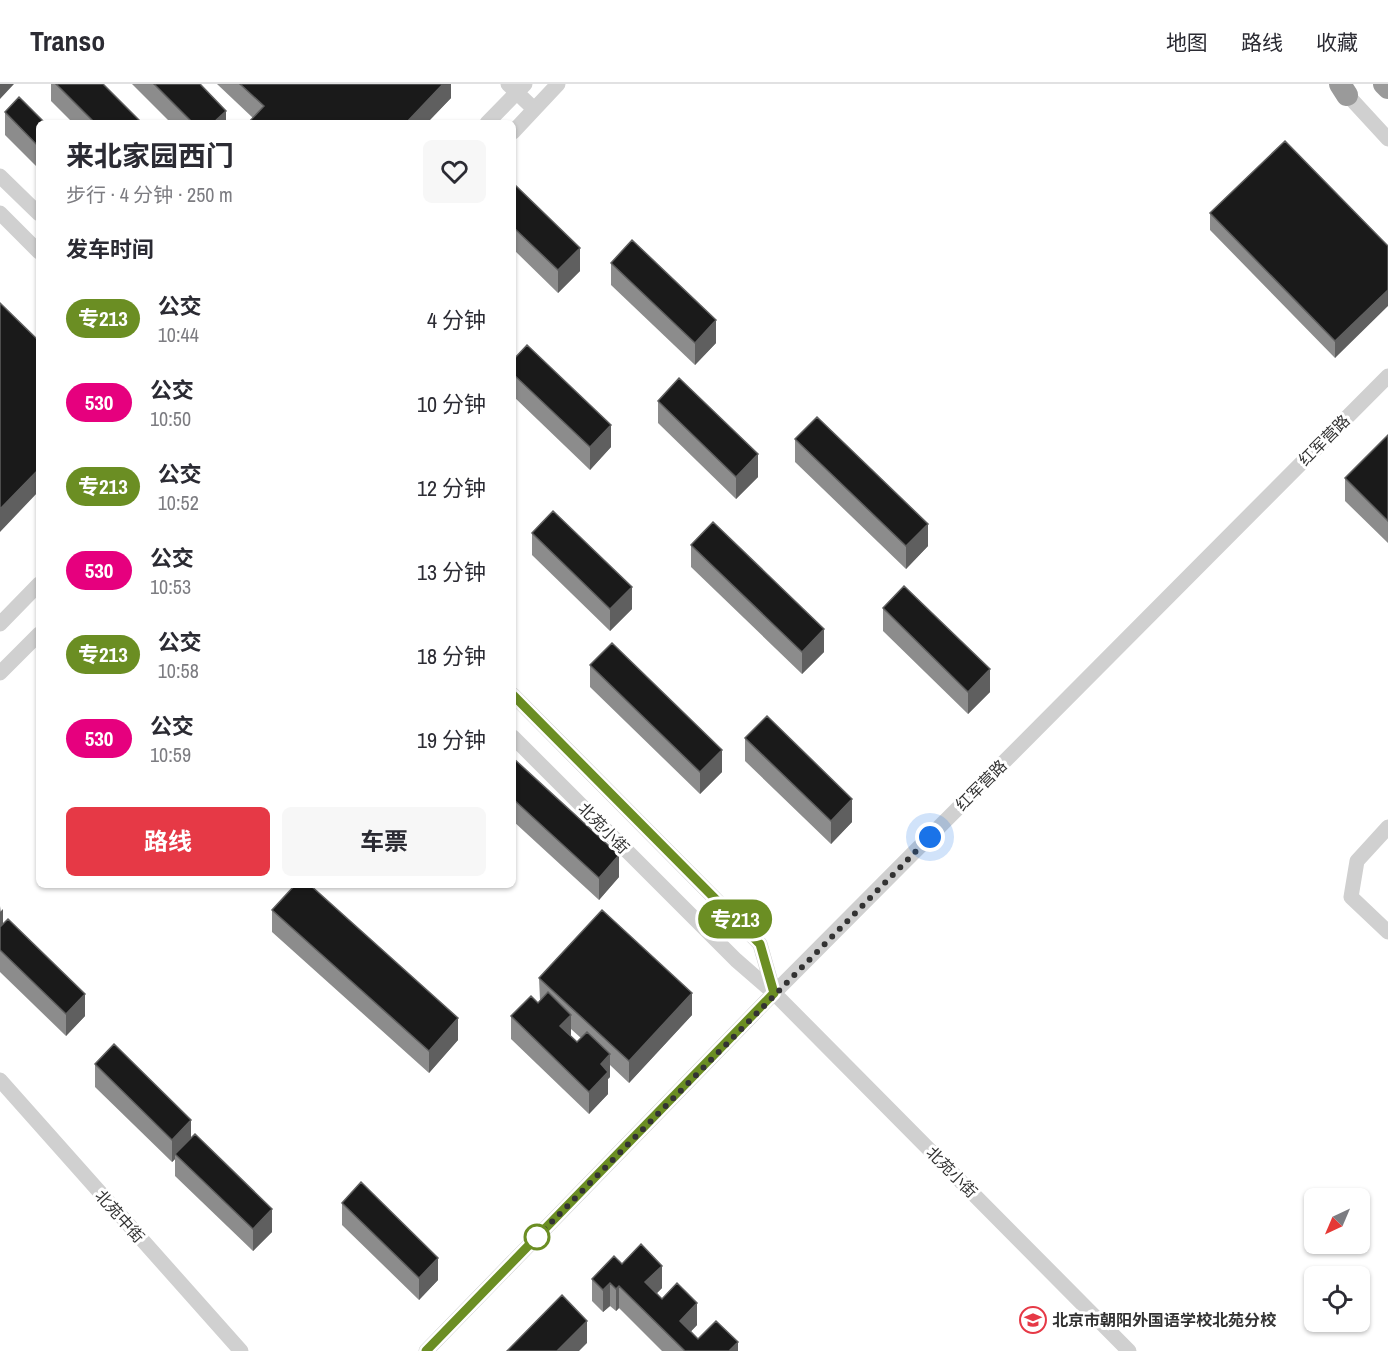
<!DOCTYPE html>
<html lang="zh">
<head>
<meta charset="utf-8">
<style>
	:root { --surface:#fff; --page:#f7f7f7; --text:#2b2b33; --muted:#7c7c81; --line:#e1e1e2; --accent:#e63946 }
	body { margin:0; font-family:"Archivo Narrow","Noto Sans SC",sans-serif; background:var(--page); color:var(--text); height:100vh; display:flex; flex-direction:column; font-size:22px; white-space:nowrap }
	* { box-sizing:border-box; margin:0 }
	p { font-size:20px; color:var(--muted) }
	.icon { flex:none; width:33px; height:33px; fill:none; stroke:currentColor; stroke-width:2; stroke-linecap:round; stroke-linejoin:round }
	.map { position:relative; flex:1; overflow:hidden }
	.side { position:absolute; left:36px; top:36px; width:480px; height:768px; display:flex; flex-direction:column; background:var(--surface); border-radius:9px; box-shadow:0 2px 4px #0004 }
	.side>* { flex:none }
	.badge { padding:0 12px; border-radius:20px; font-size:21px; line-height:39px }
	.needle { width:39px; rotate:224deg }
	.tools { position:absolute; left:1304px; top:1104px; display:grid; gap:12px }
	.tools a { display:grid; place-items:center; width:66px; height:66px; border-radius:9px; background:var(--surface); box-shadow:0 2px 4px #0004; font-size:30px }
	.you { position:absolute; width:30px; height:30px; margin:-15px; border:4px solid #fff; border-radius:50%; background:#1a73e8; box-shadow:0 0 0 9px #1a73e833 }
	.map>.badge { position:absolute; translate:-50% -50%; box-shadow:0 0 0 3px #fff }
	h2 { padding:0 30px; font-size:22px; line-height:54px }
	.round { display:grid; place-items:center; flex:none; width:63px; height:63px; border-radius:9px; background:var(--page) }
	.summary { display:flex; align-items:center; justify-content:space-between; height:102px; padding:0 30px }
	h1 { font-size:28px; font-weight:700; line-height:45px }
	.button { display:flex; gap:12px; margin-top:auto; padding:12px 30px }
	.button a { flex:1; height:69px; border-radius:9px; background:var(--accent); color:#fff; font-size:24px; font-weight:700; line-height:69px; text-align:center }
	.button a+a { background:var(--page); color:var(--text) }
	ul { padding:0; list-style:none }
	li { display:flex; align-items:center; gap:18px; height:84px; padding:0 30px }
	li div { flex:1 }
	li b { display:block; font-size:22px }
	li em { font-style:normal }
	li .badge { min-width:66px; font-weight:700; text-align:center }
	header { display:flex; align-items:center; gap:36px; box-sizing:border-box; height:84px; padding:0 30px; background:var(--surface); border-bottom:2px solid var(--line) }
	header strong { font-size:28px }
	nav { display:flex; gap:33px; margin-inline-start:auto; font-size:21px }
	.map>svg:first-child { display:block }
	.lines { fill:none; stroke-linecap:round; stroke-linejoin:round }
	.minor { stroke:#d0d0d0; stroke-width:15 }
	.highway { stroke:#9a9a9a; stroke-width:22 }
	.wall { fill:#8c8c8c; fill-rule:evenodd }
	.shaded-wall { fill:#5f5f5f }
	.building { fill:#1a1a1a; stroke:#5f5f5f; stroke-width:1.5 }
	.line-casing { stroke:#fff; stroke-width:14 }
	.line { stroke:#6b8e23; stroke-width:9 }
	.walk { stroke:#333; stroke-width:6; stroke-dasharray:0 10.8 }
	.stop-dot { fill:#fff; stroke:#6b8e23; stroke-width:3 }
	.labels { text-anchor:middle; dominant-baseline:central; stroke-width:6; stroke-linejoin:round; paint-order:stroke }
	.street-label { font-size:16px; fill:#333; stroke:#fff }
	.poi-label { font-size:16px; font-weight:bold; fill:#333; stroke:#fff; text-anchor:start }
</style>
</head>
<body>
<header>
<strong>Transo</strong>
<nav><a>地图</a><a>路线</a><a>收藏</a></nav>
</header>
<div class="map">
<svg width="1388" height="1267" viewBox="0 0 1388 1267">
	<rect width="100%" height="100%" fill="#fff"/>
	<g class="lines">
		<path class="minor" d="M508,0L534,25
			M1341,4L1388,55
			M487,39L525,0
			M513,48L558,0
			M0,92L39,130
			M0,129L39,168
			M0,540L39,500
			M0,589L39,550
			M513,611L760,860L774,909
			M513,653L736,876L774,909L1129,1267
			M1388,743L1357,777L1351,813L1388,848
			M0,996L241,1267
			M426,1267L774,909L1388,292"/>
		<path class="highway" d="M1340,0L1347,11
			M1384,0L1388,4"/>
	</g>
	<path class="wall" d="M51,0H103L142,39H73L51,17Z
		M132,0H200L226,39H171Z
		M217,0H451V14L427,39H248L253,34Z
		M5,28L39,39V85L5,51Z
		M513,99L580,187L558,209L513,165Z
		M1210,129L1388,162L1335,274L1210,146Z
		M611,179L716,259L695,281L611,201Z
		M513,276L611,363L590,386L513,312Z
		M658,317L758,393L736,415L658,339Z
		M1388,351V459L1345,417V394Z
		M795,355L928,462L906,485L795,378Z
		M532,449L632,525L610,547L532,471Z
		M691,461L824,568L802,590L691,483Z
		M883,524L990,608L968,630L883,547Z
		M590,581L722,688L700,710L590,603Z
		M745,654L852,738L831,760L745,677Z
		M513,674L619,793L599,816L513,737Z
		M0,822L3,840L85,932L66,952L0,888Z
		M272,826L458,956L429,989L272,848Z
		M539,894L692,931L629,999L610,981V993L608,995V1010L589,1030L511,955V932L538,919L540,916ZM571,945L581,954L577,958L571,952Z
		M95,980L191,1053L272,1148L253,1167L175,1092V1075L172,1078L95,1003Z
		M342,1119L438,1196L419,1216L342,1141Z
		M622,1180L662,1204L657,1209L662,1215L697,1241L691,1247L698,1255L738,1267H662L619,1224L616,1227L610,1222L603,1228L592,1217V1195Z"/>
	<path class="shaded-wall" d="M0,0H14L0,15Z
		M443,0H451V14L427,39H406Z
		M226,27V39H213Z
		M580,164V187L558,209V186Z
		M1388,206V222L1335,274V257Z
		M716,236V259L695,281V259Z
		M611,341V363L590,386V363Z
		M758,370V393L736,415V393Z
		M39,385V407L0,448V425Z
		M928,440V462L906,485V462Z
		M632,503V525L610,547V525Z
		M824,545V568L802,590V568Z
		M990,585V608L968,630V608Z
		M722,666V688L700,710V688Z
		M852,715V738L831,760V737Z
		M619,771V793L599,816V794Z
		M3,825V847L0,851V828Z
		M692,909V931L629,999V977Z
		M85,910V932L66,952V930Z
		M571,931V954L560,942Z
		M458,934V956L429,989V967Z
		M610,970V993L608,995V1010L589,1030V1008L601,980Z
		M191,1036V1058L175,1070V1075L172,1078V1056Z
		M272,1125V1148L253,1167V1145Z
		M438,1174V1196L419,1216V1194Z
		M662,1182V1204L645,1221V1198Z
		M610,1199V1222L603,1228V1206Z
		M619,1202V1224L616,1227V1205Z
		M697,1219V1241L680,1259V1237Z
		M587,1237V1259L579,1267H557Z
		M738,1258V1267H729Z"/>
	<path class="building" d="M56,0H103L142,39H95Z
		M154,0H200L226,27L213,39H193Z
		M240,0H443L406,39H248L264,22Z
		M19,13L45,39H39V63L5,28Z
		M1285,57L1388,162V206L1335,257L1210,129Z
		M513,99L580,164L558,186L513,143Z
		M632,156L716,236L695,259L611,179Z
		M0,219L39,257V385L0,425Z
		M527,261L611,341L590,363L513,290V276Z
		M679,294L758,370L736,393L658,317Z
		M817,333L928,440L906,462L795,355Z
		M1388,351V437L1345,394Z
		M553,427L632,503L610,525L532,449Z
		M713,438L824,545L802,568L691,461Z
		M904,502L990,585L968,608L883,524Z
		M612,559L722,666L700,688L590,581Z
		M767,632L852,715L831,737L745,654Z
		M513,674L619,771L599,794L513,715Z
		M295,801H310L458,934L429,967L272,826Z
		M602,826L692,909L629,977L539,894Z
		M8,835L85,910L66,930L0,866V843Z
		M548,908L571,931L560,942L577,958L587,948L610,970L601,980L608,988L589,1008L511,932L531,912L538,919Z
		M114,960L191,1036L172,1056L95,980Z
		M195,1050L272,1125L253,1145L175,1070Z
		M361,1098L438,1174L419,1194L342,1119Z
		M641,1160L662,1182L645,1198L662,1215L677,1199L697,1219L680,1237L698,1255L716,1237L738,1258L729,1267H685L619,1202L616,1205L610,1199L603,1206L592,1195L614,1172L622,1180Z
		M562,1211L587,1237L557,1267H507Z"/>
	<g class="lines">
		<defs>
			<path id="line" d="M426,1267L774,909L760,860L513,611"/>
		</defs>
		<use href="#line" class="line-casing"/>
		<use href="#line" class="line"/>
		<path class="walk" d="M537,1153L930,753"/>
	</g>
	<defs>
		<symbol id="school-ring" viewBox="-11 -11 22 22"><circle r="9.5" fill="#fff" stroke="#e63946" stroke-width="1.5"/><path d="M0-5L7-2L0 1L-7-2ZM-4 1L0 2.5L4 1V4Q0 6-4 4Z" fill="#e63946"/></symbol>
	</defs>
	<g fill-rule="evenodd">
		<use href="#school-ring" x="1018" y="1221" width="30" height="30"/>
	</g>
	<circle class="stop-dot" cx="537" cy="1153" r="12"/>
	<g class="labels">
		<g class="street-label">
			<text transform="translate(1324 356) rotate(-45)">红军营路</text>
			<text transform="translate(981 701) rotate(-45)">红军营路</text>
			<text transform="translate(604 744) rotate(45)">北苑小街</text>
			<text transform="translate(952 1088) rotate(45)">北苑小街</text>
			<text transform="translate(120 1132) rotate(48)">北苑中街</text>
		</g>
		<g class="poi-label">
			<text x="1052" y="1236">北京市朝阳外国语学校北苑分校</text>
		</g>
	</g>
</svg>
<div class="tools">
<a><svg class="needle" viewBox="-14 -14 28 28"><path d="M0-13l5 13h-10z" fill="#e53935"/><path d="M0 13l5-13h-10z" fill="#7c7c81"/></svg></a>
<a><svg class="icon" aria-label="locate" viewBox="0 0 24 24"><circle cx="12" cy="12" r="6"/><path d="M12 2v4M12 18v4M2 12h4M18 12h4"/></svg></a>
</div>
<div class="you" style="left:930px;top:753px"></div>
<b class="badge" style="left:735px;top:835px;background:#6b8e23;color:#fff">专213</b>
<section class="side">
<div class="summary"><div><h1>来北家园西门</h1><p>步行 · 4 分钟 · 250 m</p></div><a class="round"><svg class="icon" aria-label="heart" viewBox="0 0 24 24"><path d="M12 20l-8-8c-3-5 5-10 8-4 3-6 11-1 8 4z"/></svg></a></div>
<h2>发车时间</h2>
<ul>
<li><span class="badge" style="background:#6b8e23;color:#fff">专213</span><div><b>公交</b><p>10:44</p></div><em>4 分钟</em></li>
<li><span class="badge" style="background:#e6007e;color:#fff">530</span><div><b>公交</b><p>10:50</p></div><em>10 分钟</em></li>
<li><span class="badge" style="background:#6b8e23;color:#fff">专213</span><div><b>公交</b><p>10:52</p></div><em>12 分钟</em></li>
<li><span class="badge" style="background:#e6007e;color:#fff">530</span><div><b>公交</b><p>10:53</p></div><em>13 分钟</em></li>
<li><span class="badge" style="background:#6b8e23;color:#fff">专213</span><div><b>公交</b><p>10:58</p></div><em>18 分钟</em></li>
<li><span class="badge" style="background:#e6007e;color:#fff">530</span><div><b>公交</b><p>10:59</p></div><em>19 分钟</em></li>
</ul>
<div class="button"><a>路线</a><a>车票</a></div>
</section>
</div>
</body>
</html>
